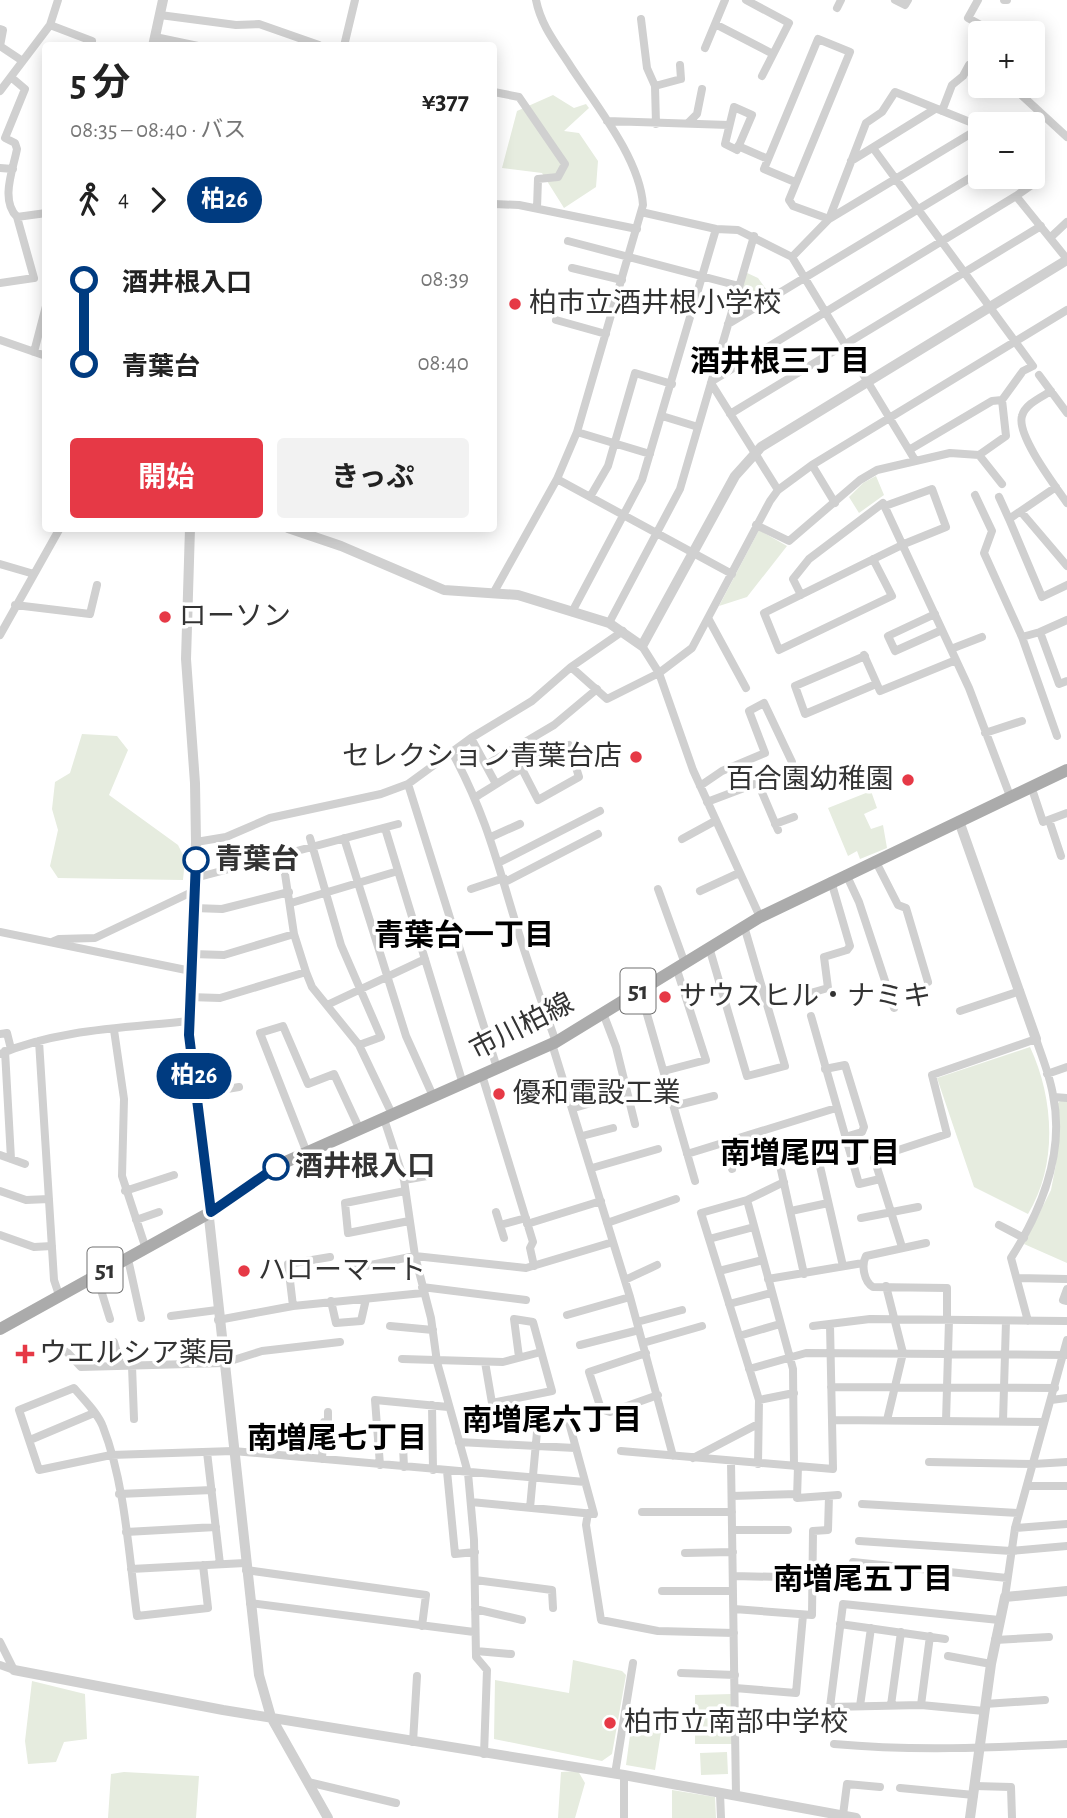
<!DOCTYPE html>
<html lang="ja">
<head>
<meta charset="utf-8">
<style>
	:root { --surface:#fff; --page:#f2f2f2; --text:#222; --muted:#767676; --accent:#e63946 }
	body { margin:0; font-family:"Alegreya Sans","Noto Sans JP",sans-serif; background:var(--page); color:var(--text); height:100vh; display:flex; flex-direction:column; font-size:26px; white-space:nowrap }
	* { box-sizing:border-box; margin:0 }
	p { font-size:23px; color:var(--muted) }
	.icon { flex:none; width:38px; height:38px; fill:none; stroke:currentColor; stroke-width:2; stroke-linecap:round; stroke-linejoin:round }
	.map { position:relative; flex:1; overflow:hidden }
	.side { position:absolute; left:42px; top:42px; width:455px; height:490px; display:flex; flex-direction:column; background:var(--surface); border-radius:7px; box-shadow:0 4px 18px #0003 }
	.side>* { flex:none }
	.badge { padding:0 14px; border-radius:23px; font-size:24px; line-height:46px }
	.tools { position:absolute; left:968px; top:21px; display:grid; gap:14px }
	.tools a { display:grid; place-items:center; width:77px; height:77px; border-radius:7px; background:var(--surface); box-shadow:0 4px 18px #0003; font-size:35px }
	.map>.badge { position:absolute; translate:-50% -50%; box-shadow:0 0 0 4px #fff }
	.legs { display:flex; align-items:center; gap:10px; height:77px; padding:0 28px; font-size:23px }
	.legs p { margin-inline-start:auto }
	.summary { display:flex; align-items:center; justify-content:space-between; height:119px; padding:0 28px }
	h1 { font-size:38px; font-weight:700; line-height:52px }
	.button { display:flex; gap:14px; margin-top:auto; padding:14px 28px }
	.button a { flex:1; height:80px; border-radius:7px; background:var(--accent); color:#fff; font-size:28px; font-weight:700; line-height:80px; text-align:center }
	.button a+a { background:var(--page); color:var(--text) }
	ul { padding:0 28px; list-style:none }
	li { display:flex; align-items:center; gap:24px; height:84px; font-size:26px }
	li i { display:grid; place-items:center; width:10px; height:100%; margin:0 9px; background:currentColor }
	li i::after { content:''; width:18px; height:18px; margin:-9px; border:5px solid; border-radius:50%; background:var(--surface) }
	li p { margin-inline-start:auto }
	li:first-child i { background:linear-gradient(#0000 50%,currentColor 0) }
	li:last-child i { background:linear-gradient(currentColor 50%,#0000 0) }
	.map>svg:first-child { display:block }
	.green { fill:#e6ecdf }
	.lines { fill:none; stroke-linecap:round; stroke-linejoin:round }
	.minor { stroke:#d0d0d0; stroke-width:8 }
	.tertiary { stroke:#d0d0d0; stroke-width:10 }
	.primary { stroke:#ababab; stroke-width:12 }
	.line-1-casing { stroke:#fff; stroke-width:16 }
	.line-1 { stroke:#003b80; stroke-width:10 }
	.poi-dot { fill:#e63946; stroke:#fff; stroke-width:2.5 }
	.stop-1-dot { fill:#fff; stroke:#003b80; stroke-width:3.5 }
	.labels { text-anchor:middle; dominant-baseline:central; stroke-width:7; stroke-linejoin:round; paint-order:stroke }
	.shield { fill:#fff; stroke:#707070; stroke-width:2 }
	.shield-label { font-size:26px; font-weight:bold; fill:#333 }
	.poi-label { font-size:28px; fill:#333; stroke:#fff; text-anchor:start }
	.stop-label { font-size:28px; font-weight:bold; fill:#333; stroke:#fff; text-anchor:start }
	.street-label { font-size:28px; fill:#333; stroke:#fff }
	.neighbourhood-label { font-size:30px; font-weight:bold; fill:#000; stroke:#fff }
</style>
</head>
<body>
<div class="map">
<svg width="1067" height="1818" viewBox="0 0 1067 1818">
	<rect width="100%" height="100%" fill="#fff"/>
	<path class="green" d="M553,95L574,108L586,104L589,108L564,131L579,133L598,161L596,187L564,208L542,173L502,168L517,111Z
		M745,272L758,278L771,296L735,318L732,316Z
		M876,476L884,495L859,513L849,497L863,483Z
		M759,530L787,546L747,597L719,606Z
		M82,734L117,736L128,750L109,795L178,845L185,859L183,880L58,878L50,866L58,830L52,809L55,782L70,773Z
		M871,791L877,808L864,814L871,829L883,825L887,848L860,859L857,851L848,856L828,808Z
		M1030,1047C1054,1098 1058,1165 1028,1214L974,1187L937,1078Z
		M1061,1100H1067V1263L1024,1244L1051,1190L1056,1164L1058,1103Z
		M573,1660L622,1671L626,1675L612,1754L602,1761L494,1739L495,1680L569,1693Z
		M32,1681L85,1694L87,1739L64,1742L56,1762L28,1764L25,1741Z
		M732,1694L733,1744H695V1695Z
		M631,1728L661,1732L655,1770L626,1765Z
		M727,1752L728,1774L701,1775L700,1753Z
		M578,1771L585,1783L575,1818H558L561,1772Z
		M124,1772L199,1776L196,1818H108L111,1774Z
		M672,1790L715,1797L716,1818H672Z"/>
	<g class="lines">
		<path class="minor" d="M746,0L789,23L762,76
			M895,0L905,5L908,0
			M978,0L968,18L995,33
			M1004,0H1007
			M837,8L841,0
			M160,15L236,25L259,24L319,45
			M641,19L647,68L655,86L656,124
			M50,25L92,41
			M717,25L773,54
			M0,29L3,30L0,46L21,60
			M155,37L198,46
			M344,46L355,0
			M705,48L725,0
			M12,78L25,89L5,138L15,143L17,149C13,170 0,200 17,217L46,213
			M655,86L681,79L680,65
			M0,91L50,25L58,0
			M1017,91L1067,137
			M494,92L519,97L565,164L558,177L538,179L537,208
			M734,107L752,115L737,150L725,144Z
			M942,111L952,85L963,76L969,65L980,71
			M607,121L729,125
			M689,122L697,114L702,89
			M738,146L768,159
			M873,148L1033,366L1023,371L1002,400L992,401L909,450
			M851,161L935,109
			M0,168L13,169
			M795,182L764,169L818,39L850,52L789,200L793,206L829,219L980,128
			M1016,196L1067,259
			M494,204L519,205L637,229
			M641,212L716,229L738,230L792,257L915,460
			M1051,237L1067,222
			M568,241L739,286
			M792,257L829,219L866,123L882,112L895,92L980,126
			M572,268L622,280
			M0,283L34,278L17,217
			M556,320L606,334
			M728,324L980,172
			M0,340L46,356
			M34,352L46,306
			M1039,375L1067,413
			M712,381L1016,196L1036,182L1032,177
			M711,383L778,490
			M1051,391C1042,397 1025,404 1022,416C1016,435 1056,487 1067,503
			M730,414L1041,226
			M662,416L698,427
			M577,432L650,454
			M979,455L1006,436L1002,400
			M812,465L835,503
			M557,479L732,574
			M1056,487L1009,519L1042,597L1067,585
			M975,495L992,531L984,553L1022,637
			M590,497L608,466L635,373L672,384
			M999,497L1009,519
			M1022,513L1067,566
			M756,525L789,541L860,480L877,470L950,453L979,455L1002,484
			M873,559L892,596L779,650L764,613L904,544L946,527L932,489L885,506
			M0,564L34,574
			M494,592L557,479L577,432L643,205C640,159 596,105 571,67C557,45 541,26 536,0
			M801,595L793,579L809,559L883,503L969,688L1010,796
			M15,605L90,614L97,585
			M572,612L642,480L716,229
			M935,614L888,636L895,651L942,630
			M708,618L746,688
			M1067,620L1040,632L1059,684L1067,681
			M609,623L680,489L754,236
			M1040,632L1022,637L1057,736
			M0,635L60,528
			M642,646L659,673L693,770L760,917
			M951,649L982,637
			M864,655L880,691L956,660
			M865,656L795,686L805,714L876,684
			M571,667L607,699L659,673L692,648L770,501L778,490L812,465L1067,310
			M985,733L1022,721
			M471,738L496,784
			M452,752C485,813 496,858 516,924C528,964 542,1003 556,1042
			M486,765L554,725L597,689
			M758,783L778,830
			M408,784L497,1068
			M700,786L722,771L765,753L749,711L764,703L792,762V770L707,802
			M1031,786L1043,822L1067,813
			M476,797C506,778 536,758 569,745L579,777L538,800L522,769
			M1049,820L1061,856
			M775,824L794,817
			M385,828L463,1084
			M491,837L520,824
			M310,838L341,945L381,1037L359,1045
			M344,838L406,1036L433,1096
			M682,839L715,821
			M196,842L226,837L270,818L381,794L408,784L471,738L532,701L571,667L623,631
			M282,854L294,934L306,972L312,987L359,1045L392,1114
			M875,860L898,905L906,908L928,982
			M500,862L600,811
			M846,874L859,902L894,1008
			M195,878L398,824
			M505,882L598,834
			M471,889L504,878
			M658,889L684,961
			M700,891L739,873
			M291,903L398,871
			M194,908L222,909L289,892
			M0,932L191,971
			M52,942L59,939L95,938L194,891
			M709,947L747,1076L785,1066L744,926
			M192,954L224,955L294,934
			M640,990L695,1181
			M807,994L828,988L824,957L847,950L850,946L831,881
			M189,997L220,998L306,972
			M327,1005L425,959
			M960,1011L1020,991
			M603,1013L616,1047L635,1124
			M811,1016L859,1184L880,1179
			M114,1030L124,1099L122,1176L146,1249
			M0,1034L7,1033L11,1049
			M39,1041L54,1280L59,1295
			M552,1044L630,1297L673,1456
			M5,1051L11,1159
			M0,1054C58,1029 126,1028 189,1021
			M825,1069L845,1065L864,1127L862,1132L845,1137
			M664,1071L706,1060L676,967
			M1047,1074L1067,1067
			M482,1075L533,1242L530,1248L534,1266
			M569,1092L599,1083
			M536,1093L565,1082
			M197,1094L239,1087
			M1054,1097L1067,1098
			M674,1106L714,1096
			M574,1108L605,1099
			M384,1119L404,1180L415,1256L431,1318L437,1362L468,1473L474,1540L476,1657L487,1670L484,1754
			M582,1136L613,1128
			M725,1143L732,1169
			M816,1149L843,1266
			M307,1153L260,1033L283,1026L308,1084L334,1074L360,1130
			M687,1154L836,1108
			M0,1155L25,1164
			M779,1161L804,1274
			M592,1168L658,1149
			M404,1180L427,1176
			M0,1191L26,1200L49,1199
			M125,1191L174,1175
			M405,1191L345,1203L348,1233L409,1221
			M747,1200L793,1369L794,1466
			M791,1211L828,1203
			M496,1212L504,1238
			M861,1218L918,1207
			M136,1220L159,1212
			M607,1223L676,1199
			M527,1224L601,1201
			M500,1225L526,1218
			M999,1225L1024,1238
			M0,1235L34,1247L52,1246
			M709,1239L754,1227
			M926,1243L866,1256C861,1265 864,1282 873,1287L947,1288V1319
			M902,1247L874,1158L947,1134L932,1075L1036,1039C1042,1057 1050,1076 1053,1095C1065,1153 1041,1211 1011,1258L1028,1321
			M128,1259L141,1318
			M351,1269L415,1256L526,1268L613,1242
			M719,1271L763,1260
			M96,1274L110,1319
			M1017,1278L1067,1279
			M768,1279L863,1263
			M625,1280L657,1265
			M886,1286L903,1353L887,1420
			M422,1287L526,1300
			M1067,1289L1063,1300L1067,1301
			M331,1301L336,1323L361,1321L366,1299
			M729,1304L771,1293
			M293,1306L288,1264L330,1257
			M567,1315L630,1297
			M171,1316L217,1310
			M218,1320L293,1306L423,1293
			M637,1322L682,1310
			M390,1326L433,1330
			M813,1326L870,1319L1067,1321
			M739,1336L780,1324
			M114,1342L121,1366
			M643,1343L702,1326
			M580,1345L639,1330
			M67,1352L81,1367L224,1363L262,1351L340,1342
			M646,1353L589,1372L601,1409L610,1412L658,1395
			M402,1359L503,1362L541,1352
			M485,1362L492,1403L552,1391L533,1322L514,1319L519,1357
			M132,1366L134,1419
			M749,1369L806,1353L1067,1355
			M831,1387L1055,1388
			M759,1400L794,1393
			M1051,1400L1067,1398
			M432,1405L433,1470
			M832,1420L1044,1422
			M946,1421L949,1320
			M1003,1421L1006,1321
			M402,1425L404,1467
			M30,1440L94,1413
			M459,1442L575,1448
			M621,1451L833,1469L830,1325
			M207,1452L220,1564
			M693,1458L758,1424
			M322,1459L324,1422H328V1412
			M731,1461L736,1796
			M929,1462L1033,1464L1067,1462
			M758,1464L759,1400L701,1213L747,1200L784,1182
			M380,1465L375,1400L448,1407
			M798,1466L797,1498L838,1495
			M447,1471L455,1554L475,1552
			M1027,1486H1067
			M119,1494L212,1490
			M732,1496L797,1494
			M471,1502L594,1514L568,1419
			M862,1504L1019,1513
			M530,1508L537,1432
			M642,1512H732
			M588,1513L586,1525L601,1620L658,1631L734,1633
			M1015,1528L1067,1524
			M732,1530H788
			M126,1532L216,1527
			M859,1541L1011,1551L1067,1546
			M685,1553L733,1552
			M853,1562L1007,1578
			M203,1565L208,1608L137,1616C129,1556 125,1483 103,1427C98,1413 84,1400 74,1388L19,1410L39,1470L111,1455L233,1451L585,1482
			M131,1569L245,1563
			M246,1570L426,1595L422,1626
			M733,1576L782,1577
			M475,1580L552,1590L553,1608
			M662,1591H733
			M1005,1597L1015,1528L1067,1340
			M250,1603L474,1632
			M475,1609L522,1620
			M734,1609L812,1615L813,1531L828,1530L829,1496
			M840,1624L945,1639
			M995,1640L1049,1637
			M0,1642L14,1670
			M476,1651L511,1654
			M948,1656L991,1664
			M0,1665L14,1670
			M681,1673L735,1675
			M735,1688L796,1693L803,1615
			M985,1704L1045,1700
			M891,1705L901,1632
			M921,1705L930,1636
			M860,1706L871,1628
			M984,1711L921,1705L830,1707L843,1604L999,1620
			M413,1742L417,1676
			M834,1744C912,1751 989,1748 1067,1744
			M615,1774L633,1663
			M624,1775V1818
			M308,1782L396,1803
			M975,1786L1011,1787L1012,1818
			M900,1788L974,1795
			M720,1793L721,1818
			M843,1815L847,1784L880,1787"/>
		<path class="tertiary" d="M153,46L163,0
			M190,528L186,659L195,783L196,842L189,1035L259,1675L271,1717L328,1818
			M288,528L341,546L444,590L518,595L609,623L642,646L735,476L761,447L1067,260
			M959,821L1036,1039
			M14,1670L223,1710L624,1775L856,1818
			M970,1818L991,1664L1005,1597L1067,1591"/>
		<path class="primary" d="M0,1329L211,1212L281,1164L556,1042L760,917L1067,770"/>
	</g>
	<g class="lines">
		<defs>
			<path id="line-1" d="M196,860L189,1035L211,1212L276,1167"/>
		</defs>
		<use href="#line-1" class="line-1-casing"/>
		<use href="#line-1" class="line-1"/>
	</g>
	<g class="poi-dot">
		<circle cx="515" cy="304" r="7"/>
		<circle cx="165" cy="617" r="7"/>
		<circle cx="636" cy="757" r="7"/>
		<circle cx="908" cy="780" r="7"/>
		<circle cx="665" cy="997" r="7"/>
		<circle cx="499" cy="1094" r="7"/>
		<circle cx="244" cy="1271" r="7"/>
		<path d="M21.5 1343.5h7v7h7v7h-7v7h-7v-7h-7v-7h7z"/>
		<circle cx="610" cy="1723" r="7"/>
	</g>
	<g class="stop-1-dot">
		<circle cx="196" cy="860" r="12"/>
		<circle cx="276" cy="1167" r="12"/>
	</g>
	<g class="labels">
		<g class="shield">
			<rect x="620.5" y="968.5" width="35" height="45" rx="5"/>
			<rect x="87.5" y="1247.5" width="35" height="45" rx="5"/>
		</g>
		<g class="shield-label">
			<text x="638" y="991">51</text>
			<text x="105" y="1270">51</text>
		</g>
		<g class="poi-label">
			<text x="529" y="304">柏市立酒井根小学校</text>
			<text x="179" y="617">ローソン</text>
			<text x="622" y="757" text-anchor="end">セレクション青葉台店</text>
			<text x="894" y="780" text-anchor="end">百合園幼稚園</text>
			<text x="679" y="997">サウスヒル・ナミキ</text>
			<text x="513" y="1094">優和電設工業</text>
			<text x="258" y="1271">ハローマート</text>
			<text x="39" y="1354">ウエルシア薬局</text>
			<text x="624" y="1723">柏市立南部中学校</text>
		</g>
		<g class="stop-label">
			<text x="215" y="860">青葉台</text>
			<text x="295" y="1167">酒井根入口</text>
		</g>
		<g class="street-label">
			<text transform="translate(522 1027) rotate(-27)">市川柏線</text>
		</g>
		<g class="neighbourhood-label">
			<text x="780" y="362">酒井根三丁目</text>
			<text x="464" y="936">青葉台一丁目</text>
			<text x="810" y="1154">南増尾四丁目</text>
			<text x="552" y="1421">南増尾六丁目</text>
			<text x="337" y="1439">南増尾七丁目</text>
			<text x="863" y="1580">南増尾五丁目</text>
		</g>
	</g>
</svg>
<div class="tools">
<a>+</a>
<a>−</a>
</div>
<b class="badge" style="left:194px;top:1076px;background:#003b80;color:#fff">柏26</b>
<section class="side">
<div class="summary"><div><h1>5 分</h1><p>08:35 – 08:40 · バス</p></div><b>¥377</b></div>
<div class="legs"><svg class="icon" aria-label="walk" viewBox="0 0 24 24"><circle cx="13" cy="4" r="2"/><path d="M13 8l-2 6 4 7M11 14l-3 7M7 12l3-4h3l4 4"/></svg>4<svg class="icon" aria-label="forward" viewBox="0 0 24 24"><path d="M9 5l7 7-7 7"/></svg><b class="badge" style="background:#003b80;color:#fff">柏26</b></div>
<ul>
<li><i style="color:#003b80"></i><b>酒井根入口</b><p>08:39</p></li>
<li><i style="color:#003b80"></i><b>青葉台</b><p>08:40</p></li>
</ul>
<div class="button"><a>開始</a><a>きっぷ</a></div>
</section>
</div>
</body>
</html>
